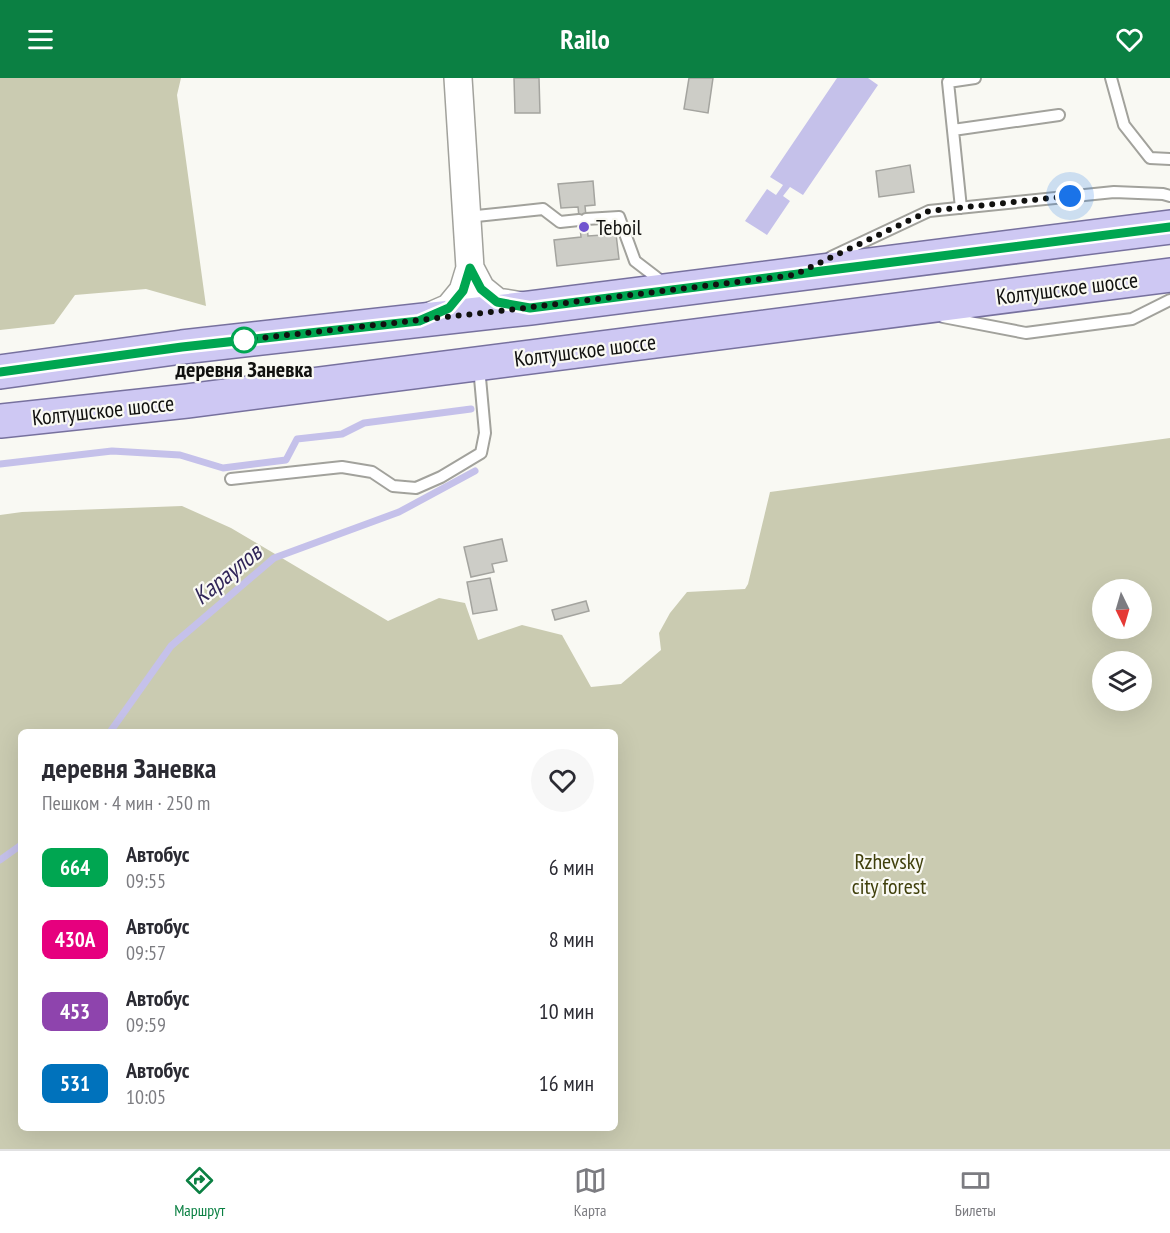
<!DOCTYPE html>
<html lang="ru">
<head>
<meta charset="utf-8">
<style>
	:root { --surface:#fff; --page:#f7f7f7; --text:#2b2b33; --muted:#7c7c81; --line:#e1e1e2; --accent:#0b8043 }
	body { margin:0; font-family:"PT Sans Narrow",sans-serif; background:var(--page); color:var(--text); height:100vh; display:flex; flex-direction:column; font-size:22px; white-space:nowrap }
	* { box-sizing:border-box; margin:0 }
	p { font-size:20px; color:var(--muted) }
	.icon { flex:none; width:33px; height:33px; fill:none; stroke:currentColor; stroke-width:2; stroke-linecap:round; stroke-linejoin:round }
	.map { position:relative; flex:1; overflow:hidden }
	.sheet { position:absolute; left:18px; top:651px; width:600px; height:402px; display:flex; flex-direction:column; background:var(--surface); border-radius:9px; box-shadow:0 6px 24px #0002 }
	.sheet>* { flex:none }
	.badge { padding:0 12px; border-radius:9px; font-size:21px; line-height:39px }
	.needle { width:39px; rotate:175deg }
	.tools { position:absolute; left:1092px; top:501px; display:grid; gap:12px }
	.tools a { display:grid; place-items:center; width:60px; height:60px; border-radius:50%; background:var(--surface); box-shadow:0 6px 24px #0002; font-size:30px }
	.you { position:absolute; width:30px; height:30px; margin:-15px; border:4px solid #fff; border-radius:50%; background:#1a73e8; box-shadow:0 0 0 9px #1a73e833 }
	.map>.badge { position:absolute; translate:-50% -50%; box-shadow:0 0 0 3px #fff }
	.round { display:grid; place-items:center; flex:none; width:63px; height:63px; border-radius:32px; background:var(--page) }
	.headline { display:flex; align-items:center; justify-content:space-between; height:102px; padding:0 24px }
	h1 { font-size:28px; font-weight:600; line-height:45px }
	ul { padding:0; list-style:none }
	li { display:flex; align-items:center; gap:18px; height:72px; padding:0 24px }
	li div { flex:1 }
	li b { display:block; font-size:22px }
	li em { font-style:normal }
	li .badge { min-width:66px; font-weight:700; text-align:center }
	header { display:flex; justify-content:space-between; align-items:center; height:78px; padding:0 24px; background:var(--accent); color:#fff; font-size:27px; font-weight:600 }
	.menu { display:flex; justify-content:space-around; align-items:center; height:84px; border-top:2px solid var(--line); background:var(--surface); font-size:16px; color:var(--muted) }
	.menu a { display:grid; justify-items:center; gap:3px }
	.menu .active { color:var(--accent) }
	.map>svg:first-child { display:block }
	.green { fill:#cacbb1; fill-rule:evenodd }
	.water { fill:#c5c1ea }
	.lines { fill:none; stroke-linecap:round; stroke-linejoin:round }
	.stream { stroke:#c5c1ea; stroke-width:7 }
	.building { fill:#cdcdc7; stroke:#a4a49f; stroke-width:1.5 }
	.service-casing { stroke:#a2a29c; stroke-width:14 }
	.tertiary-casing { stroke:#a2a29c; stroke-width:30 }
	.primary-casing { stroke:#77719e; stroke-width:36 }
	.service { stroke:#fff; stroke-width:10 }
	.tertiary { stroke:#fff; stroke-width:27 }
	.primary { stroke:#cec8f3; stroke-width:33 }
	.line-casing { stroke:#fff; stroke-width:14 }
	.line { stroke:#00a651; stroke-width:9 }
	.walk { stroke:#11110f; stroke-width:6; stroke-dasharray:0 10.8 }
	.poi-dot { fill:#7155cf; stroke:#f9f9f3; stroke-width:2 }
	.stop-dot { fill:#fff; stroke:#00a651; stroke-width:3 }
	.labels { text-anchor:middle; dominant-baseline:central; stroke-width:4.5; stroke-linejoin:round; paint-order:stroke }
	.poi-label { font-size:22px; fill:#11110f; stroke:#f9f9f3; text-anchor:start }
	.street-label { font-size:22px; fill:#11110f; stroke:#f9f9f3 }
	.stop-label { font-size:22px; font-weight:bold; fill:#11110f; stroke:#f9f9f3 }
	.park-label { font-size:22px; fill:#40400c; stroke:#f9f9f3 }
	.water-label { font-size:24px; font-style:italic; fill:#302558; stroke:#f9f9f3 }
</style>
</head>
<body>
<header><svg class="icon" aria-label="menu" viewBox="0 0 24 24"><path d="M4 6h16M4 12h16M4 18h16"/></svg>Railo<svg class="icon" aria-label="heart" viewBox="0 0 24 24"><path d="M12 20l-8-8c-3-5 5-10 8-4 3-6 11-1 8 4z"/></svg></header>
<div class="map">
<svg width="1170" height="1071" viewBox="0 0 1170 1071">
	<rect width="100%" height="100%" fill="#f9f9f3"/>
	<path class="green" d="M0,0H181L177,17L206,228L146,211L75,217L54,246L0,252Z
		M1170,360V1071H0V437L22,434L182,428L231,450L388,543L439,520L465,525L478,562L522,547L562,557L591,609L621,606L661,572L659,555L670,535L687,514L745,511L748,506L770,414ZM1102,512H1142V550H1102ZM1102,584H1142V622H1102ZM21,654H615V1050H21Z"/>
	<path class="water" d="M837,0H868L878,7L803,117L790,109L783,118L790,123L767,157L745,143L767,111L776,117L783,107L770,99Z"/>
	<g class="lines">
		<path class="stream" d="M0,386L112,373L180,377L223,390L286,382L297,361L342,356L364,345L471,331
			M110,654L171,568L274,480L399,434L475,393
			M0,782L21,767"/>
	</g>
	<path class="building" d="M514,0H539L540,35H515Z
		M689,0H713L708,35L684,31Z
		M910,87L914,114L879,119L876,93Z
		M593,103L595,127L585,128L588,158L616,156L619,181L557,188L554,162L581,159L578,129L561,130L558,106Z
		M502,461L507,483L492,486L494,494L471,499L464,469Z
		M490,500L497,532L473,536L467,504Z
		M586,523L589,533L555,542L552,532Z"/>
	<g class="lines">
		<defs>
			<path id="service" d="M1111,0L1124,47L1150,80L1170,81
				M953,52L1059,37
				M961,130L948,4L975,0
				M467,139L543,131L560,144L579,142
				M586,141L619,139L635,183L665,206
				M831,179L929,133L1114,114L1163,116L1170,118
				M943,239L1026,255L1132,241L1170,222
				M231,401L342,389L372,394L393,408L416,410L441,399L481,375L485,355L479,289"/>
			<path id="tertiary" d="M470,190L481,211L497,224L523,228
				M426,240L449,230L463,213L470,190L458,0"/>
			<path id="primary" d="M0,294L182,269L530,230L1170,149
				M0,343L187,323L1170,197"/>
		</defs>
		<use href="#service" class="service-casing"/>
		<use href="#tertiary" class="tertiary-casing"/>
		<use href="#primary" class="primary-casing"/>
		<use href="#service" class="service"/>
		<use href="#tertiary" class="tertiary"/>
		<use href="#primary" class="primary"/>
	</g>
	<g class="lines">
		<defs>
			<path id="line" d="M0,294L182,269L419,243L449,230L463,213L470,190L481,211L497,224L530,230L1170,149"/>
		</defs>
		<use href="#line" class="line-casing"/>
		<use href="#line" class="line"/>
		<path class="walk" d="M244,262L508,232L794,197L929,133L1070,118"/>
	</g>
	<circle class="poi-dot" cx="584" cy="149" r="6"/>
	<circle class="stop-dot" cx="244" cy="262" r="12"/>
	<g class="labels">
		<g class="poi-label">
			<text x="596" y="149">Teboil</text>
		</g>
		<g class="street-label">
			<text transform="translate(1067 210) rotate(-7)">Колтушское шоссе</text>
			<text transform="translate(585 272) rotate(-7)">Колтушское шоссе</text>
			<text transform="translate(103 332) rotate(-6)">Колтушское шоссе</text>
		</g>
		<g class="stop-label">
			<text x="244" y="291">деревня Заневка</text>
		</g>
		<g class="park-label">
			<text x="889" y="783">Rzhevsky<tspan x="889" dy="25">city forest</tspan></text>
		</g>
		<g class="water-label">
			<text transform="translate(227 496) rotate(-39)">Караулов</text>
		</g>
	</g>
</svg>
<div class="tools">
<a><svg class="needle" viewBox="-14 -14 28 28"><path d="M0-13l5 13h-10z" fill="#e53935"/><path d="M0 13l5-13h-10z" fill="#7c7c81"/></svg></a>
<a><svg class="icon" aria-label="layers" viewBox="0 0 24 24"><path d="M12 4l9 5-9 5-9-5zM3 14l9 5 9-5"/></svg></a>
</div>
<div class="you" style="left:1070px;top:118px"></div>
<section class="sheet">
<div class="headline"><div><h1>деревня Заневка</h1><p>Пешком · 4 мин · 250 m</p></div><a class="round"><svg class="icon" aria-label="heart" viewBox="0 0 24 24"><path d="M12 20l-8-8c-3-5 5-10 8-4 3-6 11-1 8 4z"/></svg></a></div>
<ul>
<li><span class="badge" style="background:#00a651;color:#fff">664</span><div><b>Автобус</b><p>09:55</p></div><em>6 мин</em></li>
<li><span class="badge" style="background:#e6007e;color:#fff">430А</span><div><b>Автобус</b><p>09:57</p></div><em>8 мин</em></li>
<li><span class="badge" style="background:#8e44ad;color:#fff">453</span><div><b>Автобус</b><p>09:59</p></div><em>10 мин</em></li>
<li><span class="badge" style="background:#0072bc;color:#fff">531</span><div><b>Автобус</b><p>10:05</p></div><em>16 мин</em></li>
</ul>
</section>
</div>
<nav class="menu">
<a class="active"><svg class="icon" aria-label="directions" viewBox="0 0 24 24"><path d="M12 3l9 9-9 9-9-9zM9 14v-3h6M13 9l2 2-2 2"/></svg>Маршрут</a>
<a><svg class="icon" aria-label="map" viewBox="0 0 24 24"><path d="M3 6l6-2 6 2 6-2v14l-6 2-6-2-6 2zM9 4v14M15 6v14"/></svg>Карта</a>
<a><svg class="icon" aria-label="tickets" viewBox="0 0 24 24"><path d="M3 7h18v10H3zM15 7v10"/></svg>Билеты</a>
</nav>
</body>
</html>
